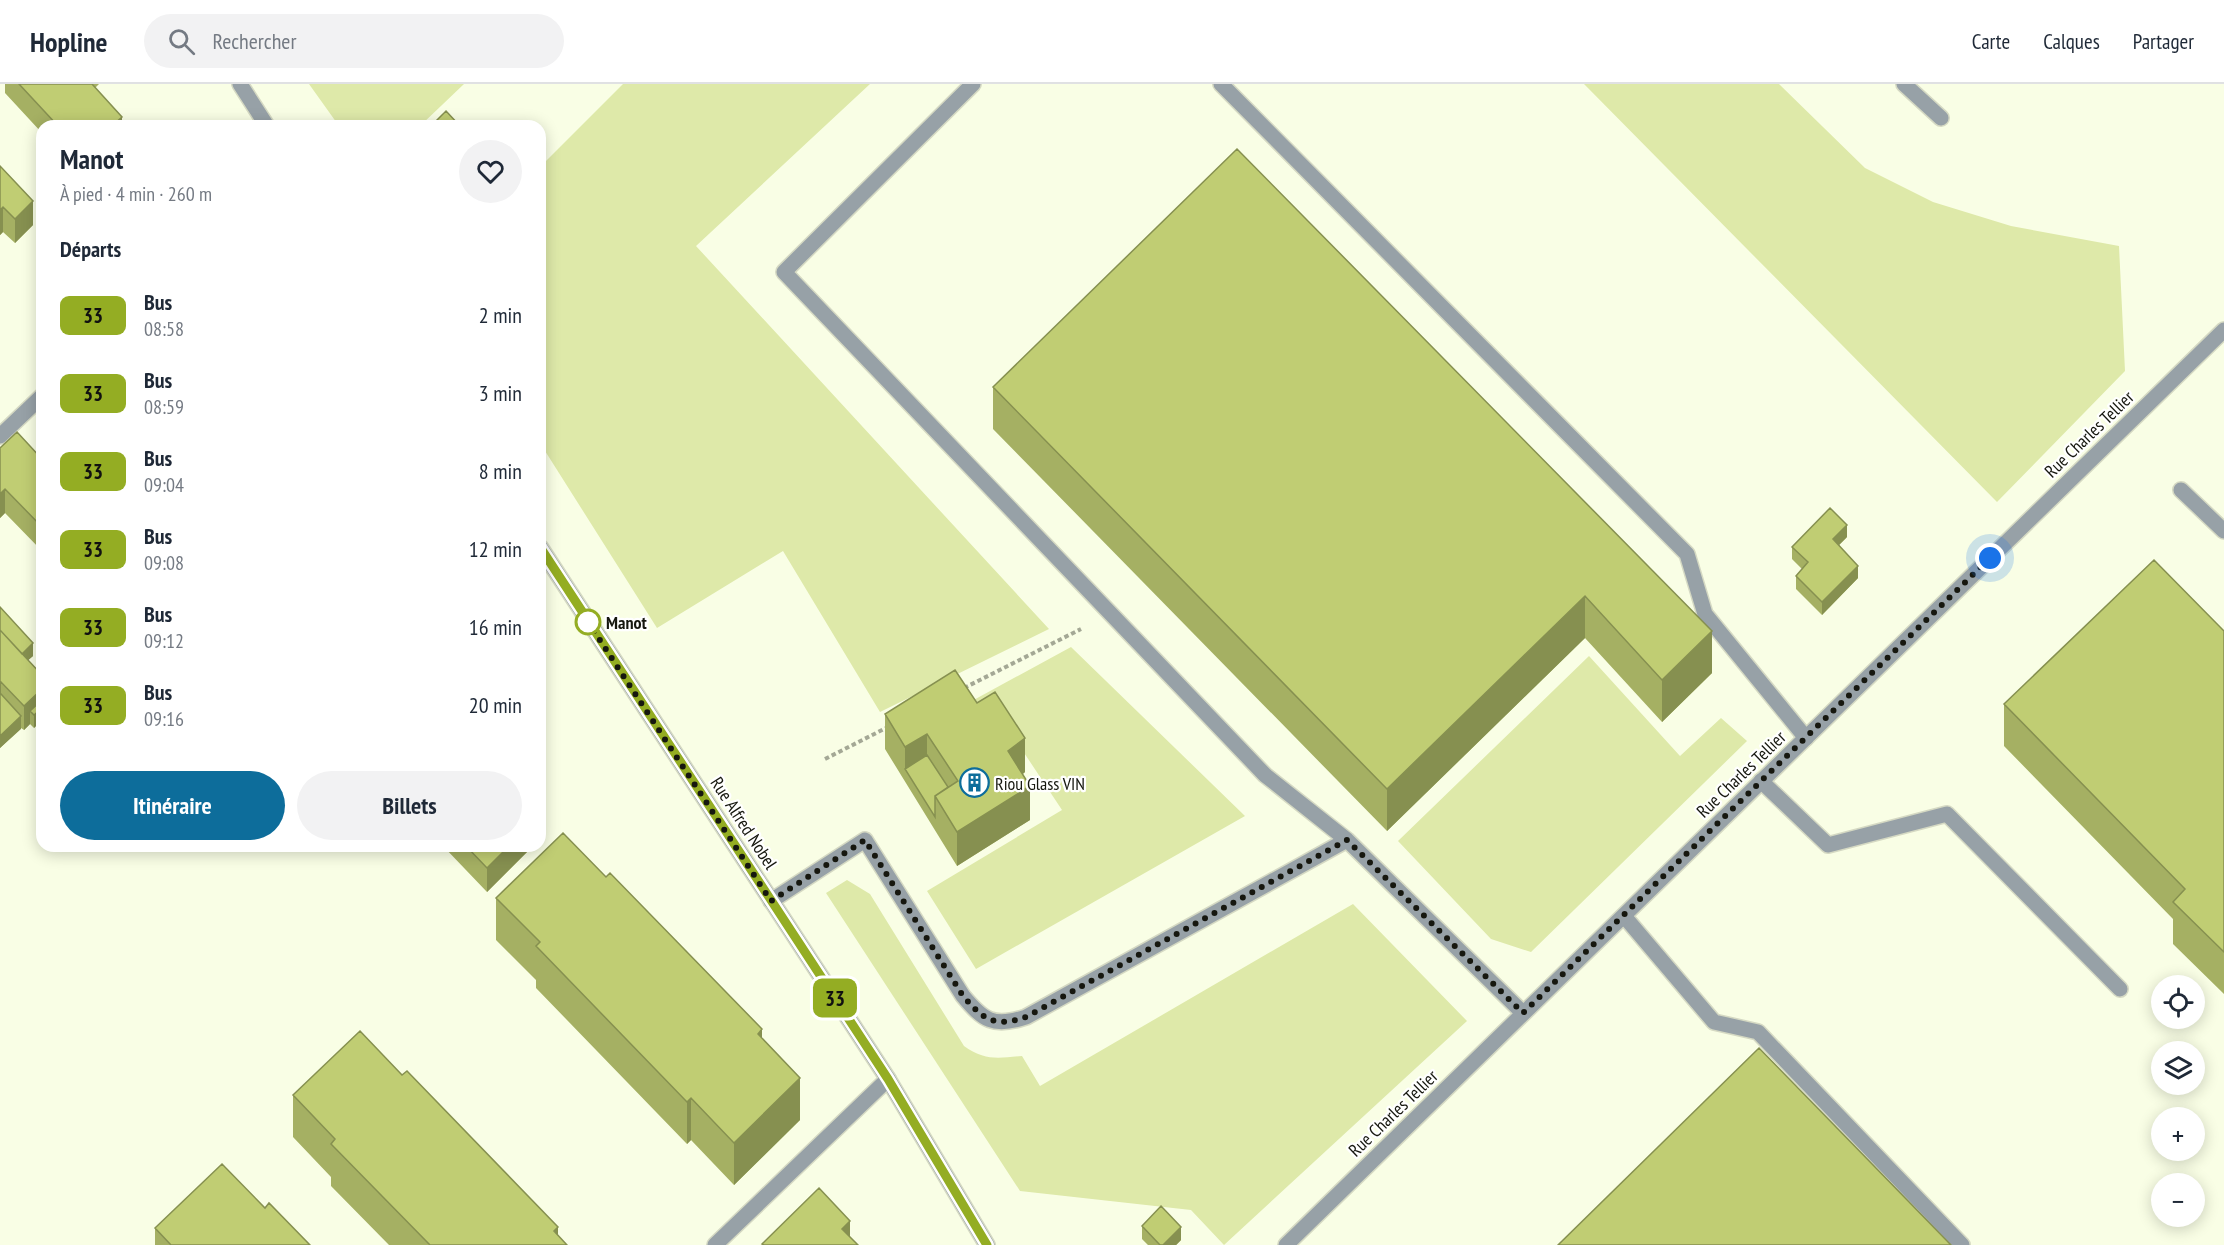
<!DOCTYPE html>
<html lang="fr">
<head>
<meta charset="utf-8">
<style>
	:root { --surface:#fff; --page:#f2f2f3; --text:#1f2937; --muted:#747a83; --line:#e0e1e3; --accent:#0d6d9b }
	body { margin:0; font-family:"PT Sans Narrow",sans-serif; background:var(--page); color:var(--text); height:100vh; display:flex; flex-direction:column; font-size:22px; white-space:nowrap }
	* { box-sizing:border-box; margin:0 }
	p { font-size:20px; color:var(--muted) }
	.icon { flex:none; width:33px; height:33px; fill:none; stroke:currentColor; stroke-width:2; stroke-linecap:round; stroke-linejoin:round }
	.map { position:relative; flex:1; overflow:hidden }
	.panel { position:absolute; left:36px; top:36px; width:510px; height:732px; display:flex; flex-direction:column; background:var(--surface); border-radius:18px; box-shadow:0 3px 15px #0003 }
	.panel>* { flex:none }
	.badge { padding:0 12px; border-radius:9px; font-size:21px; line-height:39px }
	.fabs { position:absolute; left:2151px; top:891px; display:grid; gap:12px }
	.fabs a { display:grid; place-items:center; width:54px; height:54px; border-radius:50%; background:var(--surface); box-shadow:0 3px 15px #0003; font-size:30px }
	.you { position:absolute; width:30px; height:30px; margin:-15px; border:4px solid #fff; border-radius:50%; background:#1a73e8; box-shadow:0 0 0 9px #1a73e833 }
	.map>.badge { position:absolute; translate:-50% -50%; box-shadow:0 0 0 3px #fff }
	h2 { padding:0 24px; font-size:22px; line-height:54px }
	.round { display:grid; place-items:center; flex:none; width:63px; height:63px; border-radius:32px; background:var(--page) }
	.head { display:flex; align-items:center; justify-content:space-between; height:102px; padding:0 24px }
	h1 { font-size:28px; font-weight:700; line-height:45px }
	.cta { display:flex; gap:12px; margin-top:auto; padding:12px 24px }
	.cta a { flex:1; height:69px; border-radius:36px; background:var(--accent); color:#fff; font-size:24px; font-weight:700; line-height:69px; text-align:center }
	.cta a+a { background:var(--page); color:var(--text) }
	ul { padding:0; list-style:none }
	li { display:flex; align-items:center; gap:18px; height:78px; padding:0 24px }
	li div { flex:1 }
	li b { display:block; font-size:22px }
	li em { font-style:normal }
	li .badge { min-width:66px; font-weight:700; text-align:center }
	header { display:flex; align-items:center; gap:36px; box-sizing:border-box; height:84px; padding:0 30px; background:var(--surface); border-bottom:2px solid var(--line) }
	header strong { font-size:28px }
	nav { display:flex; gap:33px; margin-inline-start:auto; font-size:21px }
	.search { width:420px; height:54px; background:var(--page); display:flex; align-items:center; gap:15px; box-sizing:border-box; padding:0 21px; border-radius:33px; color:var(--muted); font-size:22px }
	.map>svg:first-child { display:block }
	.green { fill:#dee9a9 }
	.lines { fill:none; stroke-linecap:round; stroke-linejoin:round }
	.lane-casing { stroke:#d5d9c3; stroke-width:18 }
	.street-casing { stroke:#d5d9c3; stroke-width:18 }
	.path { stroke:#a4a895; stroke-width:4; stroke-dasharray:4.5 3; stroke-linecap:butt }
	.lane { stroke:#97a1a7; stroke-width:15 }
	.street { stroke:#97a1a7; stroke-width:15 }
	.wall { fill:#a5b063 }
	.shaded-wall { fill:#869050 }
	.building { fill:#c0cd73; stroke:#869050; stroke-width:1.5 }
	.line-casing { stroke:#fff; stroke-width:14 }
	.line { stroke:#94ad23; stroke-width:9 }
	.walk { stroke:#16170f; stroke-width:6; stroke-dasharray:0 10.8 }
	.stop-dot { fill:#fff; stroke:#94ad23; stroke-width:3 }
	.labels { text-anchor:middle; dominant-baseline:central; stroke-width:4.5; stroke-linejoin:round; paint-order:stroke }
	.street-label { font-size:18px; fill:#16170f; stroke:#fff }
	.stop-label { font-size:18px; font-weight:bold; fill:#16170f; stroke:#fff; text-anchor:start }
	.poi-label { font-size:18px; fill:#16170f; stroke:#fff; text-anchor:start }
</style>
</head>
<body>
<header>
<strong>Hopline</strong>
<div class="search"><svg class="icon" aria-label="search" viewBox="0 0 24 24"><circle cx="10" cy="10" r="6"/><path d="M15 15l6 6"/></svg>Rechercher</div>
<nav><a>Carte</a><a>Calques</a><a>Partager</a></nav>
</header>
<div class="map">
<svg width="2224" height="1161" viewBox="0 0 2224 1161">
	<rect width="100%" height="100%" fill="#f9fee5"/>
	<path class="green" d="M309,0H464L420,42H339Z
		M623,0H870L696,162L1049,545L880,628L783,467L657,544L540,359V83Z
		M1584,0H1779L1865,84L1933,118L2011,142L2119,162L2125,287L1997,418Z
		M1071,563L1245,732L976,885L927,807L1062,726L995,625L970,618Z
		M1589,572L1680,672L1721,634L1747,657L1531,868L1491,855L1398,757Z
		M847,796L870,810L964,962C985,977 998,974 1022,972L1040,1002L1353,820L1467,937L1224,1161L1191,1126L1020,1107L826,809Z"/>
	<g class="lines">
		<defs>
			<path id="lane" d="M973,0L784,188L1265,691L1347,756
				M1221,0L1687,470L1705,530L1806,654
				M1904,0L1941,34
				M2181,406L2224,447
				M1761,697L1828,761L1947,730L2120,905
				M771,817L865,756L963,912C983,936 993,944 1026,933L1347,756L1523,929
				M1624,832L1714,938L1758,948L1962,1161
				M715,1161L888,995"/>
			<path id="street" d="M240,0L267,42
				M0,352L42,312
				M540,463L888,995L987,1161
				M1286,1161L2224,246"/>
		</defs>
		<use href="#lane" class="lane-casing"/>
		<use href="#street" class="street-casing"/>
		<path class="path" d="M964,604L1081,545
			M825,675L888,643"/>
		<use href="#lane" class="lane"/>
		<use href="#street" class="street"/>
	</g>
	<path class="wall" d="M5,0H99L95,4L122,42H42V49L5,9Z
		M0,82L33,141L15,159L3,148L0,151Z
		M993,303L1712,547V589L1662,638L1585,554L1387,747L993,345Z
		M0,364L42,375V467L5,429L0,434Z
		M1847,453L1839,461L1858,494L1822,531L1796,505V492L1802,485L1792,475V463Z
		M0,523L33,572L28,576L42,591V636L34,644L30,640L24,646L21,644L0,664Z
		M2224,547V910L2173,860V835L2004,662V620Z
		M977,619L1025,688L1023,690L1030,736L957,782L885,665V630Z
		M443,762H530V765L487,808Z
		M606,793L762,954L800,1036L734,1101L691,1056L687,1060L536,904V896L496,856V814Z
		M293,1011L558,1152L567,1161H389L331,1102V1093L293,1053Z
		M265,1124L310,1161H155V1144Z
		M1142,1142L1181,1156L1176,1161H1148L1142,1155Z"/>
	<path class="shaded-wall" d="M122,33V42H112Z
		M543,59V72L540,75V62Z
		M33,117V141L15,159V135Z
		M3,123V148L0,151V126Z
		M5,405V429L0,434V410Z
		M1847,441V453L1833,467V455Z
		M1858,482V494L1822,531V518Z
		M1585,512V554L1387,747V705Z
		M1712,547V589L1662,638V596Z
		M33,559V572L16,587V575Z
		M1,598V623L0,624V599Z
		M42,605V636L34,644V631L30,627V640L24,646V622Z
		M21,632V645L0,664V652Z
		M927,650V684L905,685V663Z
		M1025,654V688L1008,701V667Z
		M1030,702V736L957,782V748Z
		M509,762H530V765L487,808V784Z
		M762,945V987L758,950Z
		M800,994V1036L734,1101V1059Z
		M691,1014V1056L687,1060V1018Z
		M850,1137V1161L842,1145Z
		M558,1143V1161L554,1147Z
		M1181,1143V1156L1176,1161H1163Z"/>
	<path class="building" d="M19,0H92L122,33L112,42H58Z
		M446,27L460,42H431Z
		M1237,65L1712,547L1662,596L1585,512L1387,705L993,303Z
		M0,82L33,117L15,135L3,123L0,126Z
		M17,348L42,375V443L5,405L0,410V364Z
		M1830,424L1847,441L1833,455L1858,482L1822,518L1796,492L1808,478L1792,463Z
		M2154,476L2224,547V868L2173,818L2185,805L2004,620Z
		M0,523L33,559L22,570L0,546Z
		M0,546L42,591V605L24,622L1,598L0,599Z
		M955,586L977,619L995,608L1025,654L1008,667L1030,702L957,748L935,712L958,697L927,650L905,663L885,630Z
		M1,610L21,632L0,652V611Z
		M42,616V624L34,631L30,627Z
		M927,671L948,703L935,712V733L905,685Z
		M563,749L606,793L610,789L762,945L758,950L800,994L734,1059L691,1014L687,1018L536,862L540,858L496,814Z
		M466,762H509L487,784Z
		M360,947L402,991L407,987L558,1143L554,1147L567,1161H430L331,1060L335,1055L293,1011Z
		M1759,964L1951,1161H1558Z
		M222,1080L265,1124L269,1119L310,1161H171L155,1144Z
		M819,1104L850,1137L842,1145L858,1161H764L762,1160Z
		M1161,1122L1181,1143L1163,1161H1160L1142,1142Z"/>
	<g class="lines">
		<defs>
			<path id="line" d="M540,463L888,995L987,1161"/>
		</defs>
		<use href="#line" class="line-casing"/>
		<use href="#line" class="line"/>
		<path class="walk" d="M588,538L771,817L865,756L963,912C983,935 993,944 1026,933L1347,756L1523,929L1990,474"/>
	</g>
	<defs>
		<symbol id="building-ring" viewBox="-11 -11 22 22"><circle r="9.5" fill="#fff" stroke="#0d6d9b" stroke-width="1.5"/><path d="M-4-6H4V6H1V3H-1V6H-4ZM-2.5-4.3h1.7v1.8h-1.7ZM.8-4.3h1.7v1.8H.8ZM-2.5-1h1.7V.8h-1.7ZM.8-1h1.7V.8H.8Z" fill="#0d6d9b"/></symbol>
	</defs>
	<g fill-rule="evenodd">
		<use href="#building-ring" x="958" y="682" width="33" height="33"/>
	</g>
	<circle class="stop-dot" cx="588" cy="538" r="12"/>
	<g class="labels">
		<g class="street-label">
			<text transform="translate(2089 350) rotate(-44)">Rue Charles Tellier</text>
			<text transform="translate(1741 690) rotate(-44)">Rue Charles Tellier</text>
			<text transform="translate(744 739) rotate(57)">Rue Alfred Nobel</text>
			<text transform="translate(1393 1029) rotate(-44)">Rue Charles Tellier</text>
		</g>
		<g class="stop-label">
			<text x="606" y="538">Manot</text>
		</g>
		<g class="poi-label">
			<text x="995" y="699">Riou Glass VIN</text>
		</g>
	</g>
</svg>
<div class="fabs">
<a><svg class="icon" aria-label="locate" viewBox="0 0 24 24"><circle cx="12" cy="12" r="6"/><path d="M12 2v4M12 18v4M2 12h4M18 12h4"/></svg></a>
<a><svg class="icon" aria-label="layers" viewBox="0 0 24 24"><path d="M12 4l9 5-9 5-9-5zM3 14l9 5 9-5"/></svg></a>
<a>+</a>
<a>−</a>
</div>
<div class="you" style="left:1990px;top:474px"></div>
<b class="badge" style="left:835px;top:914px;background:#94ad23;color:#111">33</b>
<section class="panel">
<div class="head"><div><h1>Manot</h1><p>À pied · 4 min · 260 m</p></div><a class="round"><svg class="icon" aria-label="heart" viewBox="0 0 24 24"><path d="M12 20l-8-8c-3-5 5-10 8-4 3-6 11-1 8 4z"/></svg></a></div>
<h2>Départs</h2>
<ul>
<li><span class="badge" style="background:#94ad23;color:#111">33</span><div><b>Bus</b><p>08:58</p></div><em>2 min</em></li>
<li><span class="badge" style="background:#94ad23;color:#111">33</span><div><b>Bus</b><p>08:59</p></div><em>3 min</em></li>
<li><span class="badge" style="background:#94ad23;color:#111">33</span><div><b>Bus</b><p>09:04</p></div><em>8 min</em></li>
<li><span class="badge" style="background:#94ad23;color:#111">33</span><div><b>Bus</b><p>09:08</p></div><em>12 min</em></li>
<li><span class="badge" style="background:#94ad23;color:#111">33</span><div><b>Bus</b><p>09:12</p></div><em>16 min</em></li>
<li><span class="badge" style="background:#94ad23;color:#111">33</span><div><b>Bus</b><p>09:16</p></div><em>20 min</em></li>
</ul>
<div class="cta"><a>Itinéraire</a><a>Billets</a></div>
</section>
</div>
</body>
</html>
